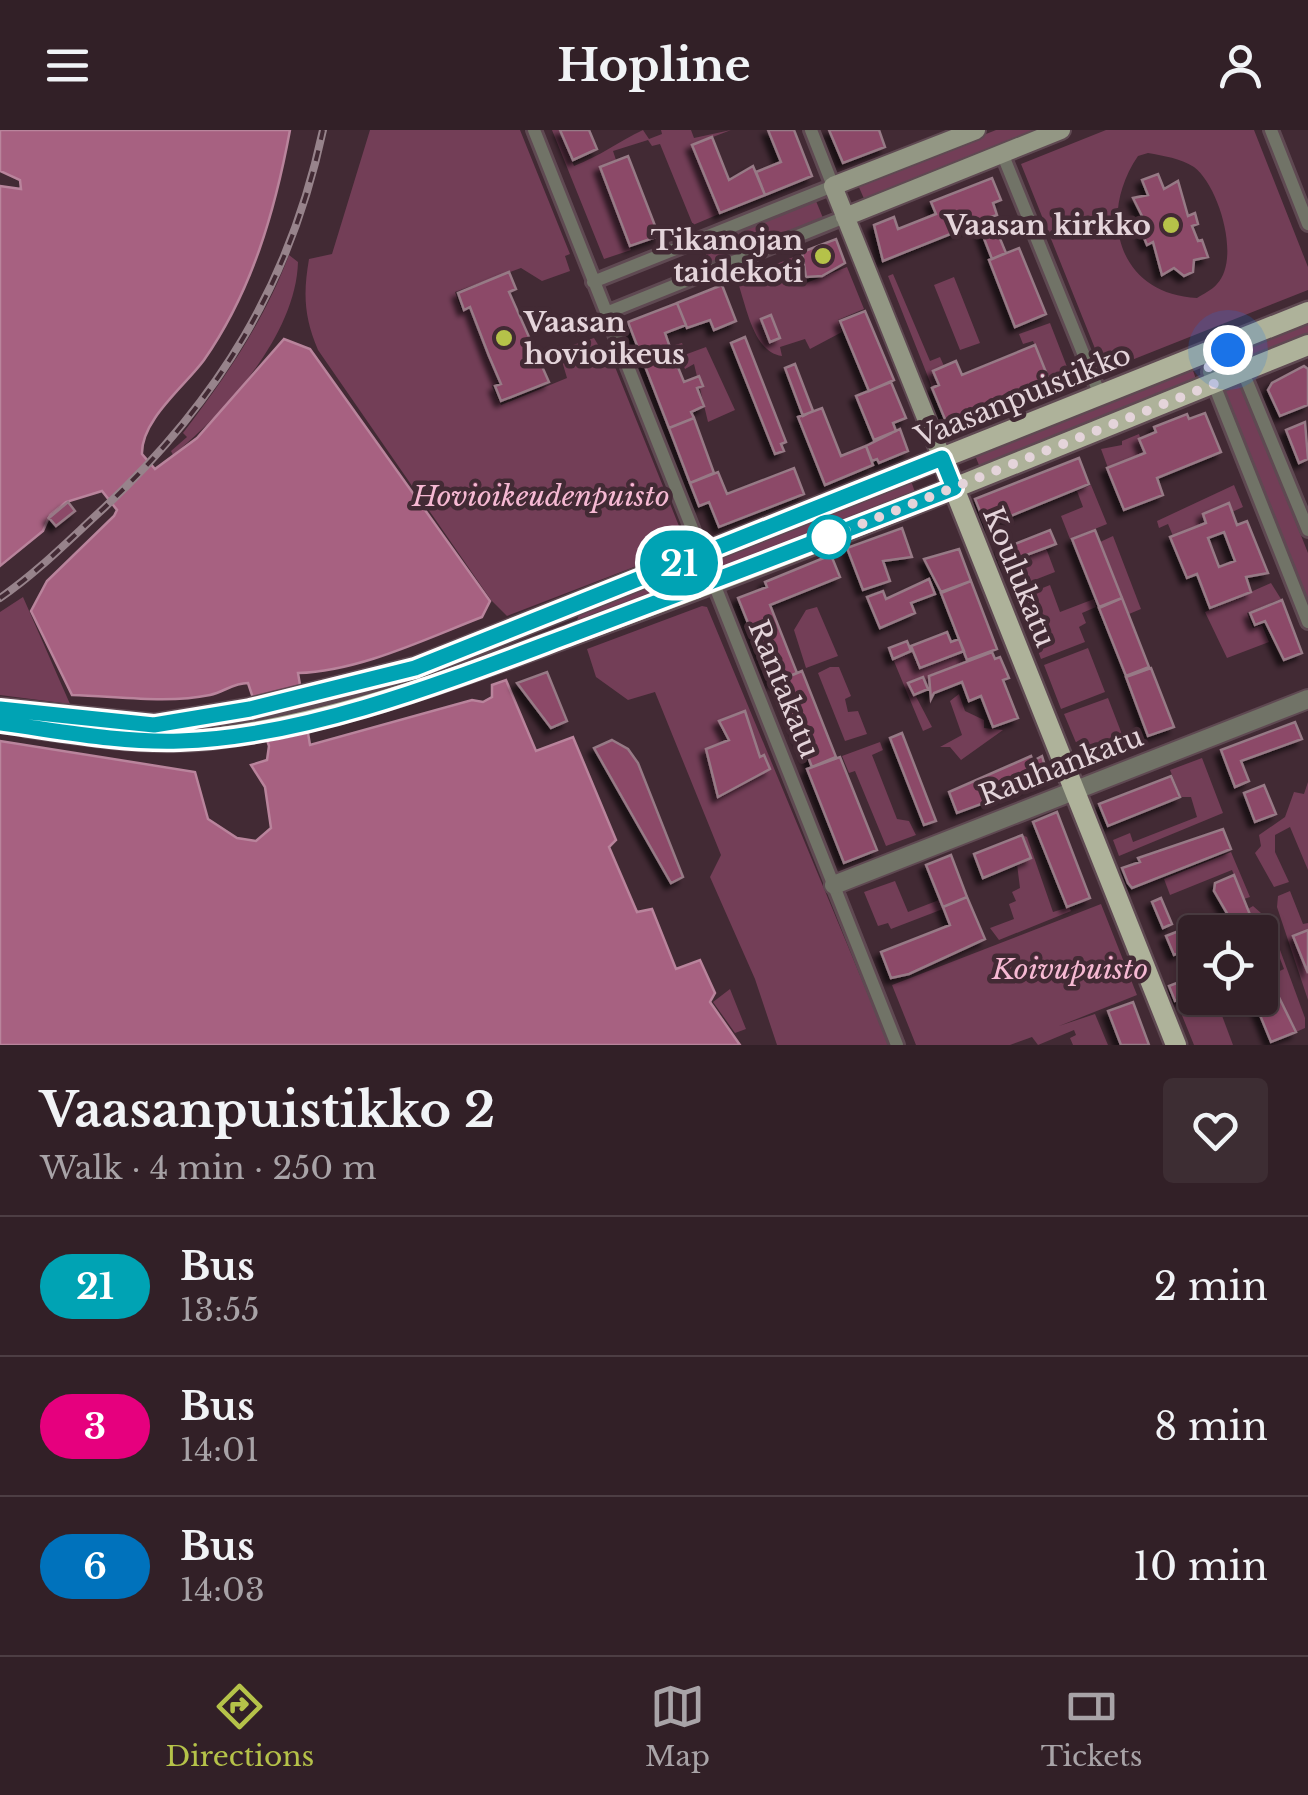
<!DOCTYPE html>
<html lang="en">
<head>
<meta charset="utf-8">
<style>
	:root { --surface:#322027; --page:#3d2d33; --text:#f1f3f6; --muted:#a8a3a7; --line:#4d3e44; --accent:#b5c249 }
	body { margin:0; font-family:"Libre Baskerville",serif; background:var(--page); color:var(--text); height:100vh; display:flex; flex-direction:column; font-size:38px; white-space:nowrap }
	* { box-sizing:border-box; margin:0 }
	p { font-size:32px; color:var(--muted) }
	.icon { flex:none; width:55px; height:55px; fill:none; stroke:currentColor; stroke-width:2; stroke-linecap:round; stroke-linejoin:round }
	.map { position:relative; height:915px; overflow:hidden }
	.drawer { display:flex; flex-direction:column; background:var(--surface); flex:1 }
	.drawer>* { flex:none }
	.badge { padding:0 20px; border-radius:32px; font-size:35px; line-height:65px }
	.tools { position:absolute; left:1178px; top:785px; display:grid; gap:20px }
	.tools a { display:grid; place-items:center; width:100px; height:100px; border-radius:10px; background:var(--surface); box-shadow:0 2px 8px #0004,0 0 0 2px var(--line); font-size:50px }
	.you { position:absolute; width:50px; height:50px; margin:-25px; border:8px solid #fff; border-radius:50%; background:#1a73e8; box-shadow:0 0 0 15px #1a73e833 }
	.map>.badge { position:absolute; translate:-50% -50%; box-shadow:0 0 0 5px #fff }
	.round { display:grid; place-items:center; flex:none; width:105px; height:105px; border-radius:10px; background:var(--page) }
	.summary { display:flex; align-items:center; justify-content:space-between; height:170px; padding:0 40px }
	h1 { font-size:48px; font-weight:800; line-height:75px }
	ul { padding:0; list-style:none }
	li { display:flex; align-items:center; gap:30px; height:140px; padding:0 40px; border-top:2px solid var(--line) }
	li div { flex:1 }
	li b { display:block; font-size:38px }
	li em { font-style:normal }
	li .badge { min-width:110px; font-weight:700; text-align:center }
	header { display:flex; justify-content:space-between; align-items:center; height:130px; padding:0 40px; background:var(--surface); font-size:45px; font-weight:800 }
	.dock { display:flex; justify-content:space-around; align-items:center; height:140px; border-top:2px solid var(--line); background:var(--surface); font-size:28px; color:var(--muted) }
	.dock a { display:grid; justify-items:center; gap:5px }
	.dock .on { color:var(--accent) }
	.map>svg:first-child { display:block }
	.green { fill:#733e57; fill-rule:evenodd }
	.water { fill:#a76181; stroke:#b9849c; stroke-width:2.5 }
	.building { fill:#8c4868; stroke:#977a86; stroke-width:2.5; fill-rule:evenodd; filter:url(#shadow) }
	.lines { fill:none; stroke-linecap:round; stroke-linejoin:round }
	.minor-casing { stroke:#5f4952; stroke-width:18 }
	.tertiary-casing { stroke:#5f4952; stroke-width:22 }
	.secondary-casing { stroke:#5f4952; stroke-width:22 }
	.primary-casing { stroke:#5f4952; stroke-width:25 }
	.minor { stroke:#717367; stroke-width:12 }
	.tertiary { stroke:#717367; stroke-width:18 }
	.secondary { stroke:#939784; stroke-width:18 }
	.primary { stroke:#aeb29a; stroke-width:20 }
	.rail-casing { stroke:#97838b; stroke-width:8 }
	.rail { stroke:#422a34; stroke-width:4; stroke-dasharray:11; stroke-linecap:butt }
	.line-casing { stroke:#fff; stroke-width:22 }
	.line { stroke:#00a3b4; stroke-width:15 }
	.walk { stroke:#e4d4da; stroke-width:10; stroke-dasharray:0 18 }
	.poi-dot { fill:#b5c249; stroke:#422a34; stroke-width:4 }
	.stop-dot { fill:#fff; stroke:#00a3b4; stroke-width:5 }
	.labels { text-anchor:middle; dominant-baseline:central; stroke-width:9; stroke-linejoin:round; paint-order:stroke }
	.poi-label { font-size:28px; font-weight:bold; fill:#e4d4da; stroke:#422a34; text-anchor:end }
	.street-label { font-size:28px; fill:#e4d4da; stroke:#422a34 }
	.park-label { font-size:28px; font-style:italic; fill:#f6b9d3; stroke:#422a34 }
</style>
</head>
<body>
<header><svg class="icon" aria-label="menu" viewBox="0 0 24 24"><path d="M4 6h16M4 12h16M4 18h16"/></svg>Hopline<svg class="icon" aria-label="person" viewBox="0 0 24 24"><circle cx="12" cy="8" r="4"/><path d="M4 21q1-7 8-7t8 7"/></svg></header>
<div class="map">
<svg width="1308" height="915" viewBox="0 0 1308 915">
	<defs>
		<filter id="shadow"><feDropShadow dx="-5.5" dy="5.5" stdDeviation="2.5" flood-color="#0009"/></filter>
	</defs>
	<rect width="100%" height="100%" fill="#422a34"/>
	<path class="green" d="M370,0H520L570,124L565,126L570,141L542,151L521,138L455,162L462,181L469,179L499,252L492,256L501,275L567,248L562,231L573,215L594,208L603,223L609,222L685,411L674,415L673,422L507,486L491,470L318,220C304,187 303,164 309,129L332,124Z
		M552,0H559L574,36C600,26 618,12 643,0L649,9L662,4L661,0H691L694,8L731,0L692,15L719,84L693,95L660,14L652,16L648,10L613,21L616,30L599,37L631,120L604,129Z
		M996,0H1044L865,71L858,55Z
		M1106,0H1254L1308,137V160L1104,241L1021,34ZM1148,23C1164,26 1180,28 1194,37C1219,56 1241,129 1217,154C1212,160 1203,164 1197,168C1118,164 1097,86 1138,26Z
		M816,71L823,88L710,134L703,117Z
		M289,125L298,132C296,204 227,281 173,325L171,321L187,307L183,303C227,245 263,193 289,125Z
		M796,126L806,153L847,137L864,179L838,190L842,202L810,219L805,209L780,217L782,226C753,223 746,174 737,150Z
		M893,144L930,231L940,227L944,236L933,241L938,255L932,257L888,146Z
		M954,147L980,213L960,220L934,155Z
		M1308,188V207L1254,229L1248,213Z
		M1050,193L1074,255L952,304L948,294L955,297L1052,257L1033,211L1023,214L1019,204Z
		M682,213L687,224L706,217L735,280L708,292L694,234L685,239L675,215Z
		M1191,235L1197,252L981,340L974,323Z
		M1241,255L1308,423V470L1224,261Z
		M1139,304L1145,323L1108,338L1101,319L1122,315V311Z
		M910,348L916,365L720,439L716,430Z
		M1091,355L1107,394L1070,409L1061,386L1083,377L1077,361Z
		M1234,355L1243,377L1232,382L1228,374L1203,384L1206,393L1173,406L1168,394L1159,398L1157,391Z
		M1113,406L1141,479L1129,484L1100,412Z
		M1046,418L1055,442L1014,458L1005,433Z
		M689,438H694L698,449L575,497L580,481Z
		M1271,453L1281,469L1247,483L1253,498L1262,495L1269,512L1227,528L1205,482Z
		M1050,455L1060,482L1094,469L1096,477L1082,483L1086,493L1079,497L1085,512L1041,529L1018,468Z
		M23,467L70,574L0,565V482Z
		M702,476L707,477L889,915H777L755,849L710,747L721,725L655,562L628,570L596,547L587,519Z
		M817,477L838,526L806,538L794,500L806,480Z
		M1088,518L1105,562L1061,579L1044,535Z
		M913,520L921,538L964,521L968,530L929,546L933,557L928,559L922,547L909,553L932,597L923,601L893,529Z
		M830,537H839L851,566L845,569L848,582L858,581L867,604L845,611L818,543Z
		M959,564L965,581L984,590V598L1003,600L961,630L950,617H940L962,605L950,571Z
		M1108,568L1128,620L1090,627L1077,615L1064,584Z
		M880,612L883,620L872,625L897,689L909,691L916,705L886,716L855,641L849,643L842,626Z
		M1202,628L1223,683L1119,726L1113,710L1130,703L1133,712L1197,687L1191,667H1181L1170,640Z
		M1308,652V740L1290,697L1275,705V722L1289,752L1274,757L1255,723L1261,716L1259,705L1285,687L1294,662L1304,664Z
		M1022,705L1027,707L1053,782L1069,777L1071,781L999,810L990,798L1014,789L1009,774L1016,771L1012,762L1020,758L1017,734L1031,728Z
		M1231,722L1250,767L1244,769L1232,740L1170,765L1164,749Z
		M895,751L908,782L939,770L943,779L891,799L888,793L878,796L864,762Z
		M1290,761L1303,794L1308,793V800L1293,806L1308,843V870L1277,777L1278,766Z
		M1101,774L1137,865L1059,896L1095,884L1108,915H1073L1070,908L1076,905L1074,900L1038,915L1032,907L1010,915H916L892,855Z
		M1253,776L1269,790L1305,888V898L1296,902L1269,846L1284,839L1267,795L1255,798L1248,779Z
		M730,859L746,899L735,903L713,872Z
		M1203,868H1233L1236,877L1221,883L1233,915H1194L1179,878Z"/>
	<path class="water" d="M0,0H290C275,81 252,161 204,230C185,256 141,290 142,324L155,339L197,308L284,209L310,219L490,471L482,487C425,509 360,541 298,543L310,615L472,570L483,572L492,567V555L506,550L536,621L573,607L616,710L609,717L637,782L652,779L676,839L700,830L715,863L710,872L740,915H0V611L195,642L208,689L237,708L256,711L271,698L265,657L251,635L267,630L269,616L248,553C233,553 224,562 210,565C167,574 116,566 72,565L31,481L47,451L114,386L117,380L102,361L66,372L50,385L43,401L0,436V56L21,59L20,50L0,41Z"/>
	<path class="building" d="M560,0H589L597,19L573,30Z
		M768,0H794L812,46L765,65L756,42L781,32Z
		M829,0H879L885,17L843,33Z
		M712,7L729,50L753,36L765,65L720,83L692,15Z
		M628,26L659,106L630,116L600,37Z
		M1158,44L1164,59L1178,51L1188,86L1195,83L1198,94L1192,96L1198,111L1202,110L1208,127L1194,130L1193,142L1184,146L1174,138L1162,145L1153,112L1147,115L1142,103L1149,100L1133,68L1148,65L1142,50Z
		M992,48L1001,70L993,73L997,85L991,87L1006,123L992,129L978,93L883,131L874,95L894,87L898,99L936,84L931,72Z
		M836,109L845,133L822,146L806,147L802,122Z
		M1019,118L1046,184L1015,197L989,130Z
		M509,142L516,159L509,162L549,252L501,271L495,256L501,254L489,226L470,177L464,180L458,163Z
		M722,155L736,191L714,200L710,190L687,198L677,173Z
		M677,173L686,195L665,203L671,220L643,231L628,192Z
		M865,181L894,250L869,261L840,191Z
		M771,185L780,208L770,212L761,189Z
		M745,207L786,312L781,314L784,321L775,324L731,213Z
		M1035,215L1052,257L955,296L953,291L947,294L932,258L939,255L933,241L956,231L962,245Z
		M671,220L684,252L699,246L703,256L697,258L704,276L691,282L694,288L669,298L643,231Z
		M795,234L813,281L803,286L785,238Z
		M1304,236L1308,239V275L1280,286L1268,260L1272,253Z
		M891,252L906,288L893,293L896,301L874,310L856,266Z
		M822,278L841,326L866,316L873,335L825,355L798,287Z
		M1205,283L1221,322L1157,348L1163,365L1124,380L1107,338L1145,323L1139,309L1156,302L1154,297L1187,284L1189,289Z
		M694,288L714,343L690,353L669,298Z
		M1305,292L1308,329L1299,333L1286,300Z
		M900,299L908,321L879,333L877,329L872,331L866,316Z
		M1079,328L1089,354L986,396L975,369Z
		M794,338L804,364L719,397L709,372L699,376L690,353L718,342L727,364Z
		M68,372L75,381L56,396L49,388Z
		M1229,373L1237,395L1247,391L1268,443L1246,447L1251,462L1210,478L1197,444L1187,448L1170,407L1206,393L1203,384ZM1224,402L1235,431L1219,437L1208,408Z
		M902,398L912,427L883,431L890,451L863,460L847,418Z
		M1050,400L1056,414L1005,433L1000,420Z
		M1095,400L1122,468L1099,477L1072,409Z
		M959,419L971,451L941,462L924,429Z
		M831,425L840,447L770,475L797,543L772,553L738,468L767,457L765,452Z
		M929,449L935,464L911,473L915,483L880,498L867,467L883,461L886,469Z
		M971,451L997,519L967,530L941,463Z
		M1122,468L1149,537L1126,546L1099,478Z
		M1282,470L1302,523L1284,530L1265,491L1255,495L1250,483Z
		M947,502L951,512L959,509L964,521L920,538L911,516Z
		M907,511L911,521L893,529L889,518Z
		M992,522L995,529L1000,527L1009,548L1003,550L1018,588L993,597L981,566L969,571L962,552L934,563L931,569L929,546Z
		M1151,538L1174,597L1148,606L1126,547Z
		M802,541L836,627L812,637L778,551Z
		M547,542L567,591L551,598L517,553Z
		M923,547L928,559L914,565L908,553Z
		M745,581L760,627L764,625L770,639L718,667L706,619L729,610L719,591Z
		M1295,592L1302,609L1241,631L1249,651L1235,657L1221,620Z
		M902,603L936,691L924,695L890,608Z
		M612,610L628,619L638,633L683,747L671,753L594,618Z
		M1031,626L1033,631L1042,626L1049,649L957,683L949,662Z
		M840,627L877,720L844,733L807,639Z
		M1171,646L1180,667L1108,696L1099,674Z
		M1264,655L1276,684L1255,692L1244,663Z
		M1057,682L1090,768L1067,777L1033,692Z
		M1223,699L1231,719L1132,758L1128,753L1122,738L1140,732L1138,728Z
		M1022,705L1031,728L983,748L974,724Z
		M951,725L967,767L943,777L926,735Z
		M1234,745L1253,792L1230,801L1224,787L1228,785L1214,761L1215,753Z
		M967,767L985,809L909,844L891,848L881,822L950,795L943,777Z
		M1161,768L1172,794L1163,798L1152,772Z
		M1189,797L1195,817L1174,825L1166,806Z
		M1308,800V843L1293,806Z
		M1262,806L1273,832L1260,837V807Z
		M1195,846V863L1175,871L1169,856Z
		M1270,849L1296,902L1271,912L1253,868H1260V853Z
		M1133,872L1149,915H1121L1108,881Z"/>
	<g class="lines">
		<defs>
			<path id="minor" d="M534,0L897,915
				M1271,0L1308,94
				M1002,23L1100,265
				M593,152L833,56L811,0
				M606,183L845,87
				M1221,217L1238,230L1308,400
				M1212,221L1209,242L1308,492"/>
			<path id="tertiary" d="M834,755L1308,569"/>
			<path id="secondary" d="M845,87L1061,0
				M942,328L833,56L976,0"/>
			<path id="primary" d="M942,328L1176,915
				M0,579L154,595L250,579L415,538L1308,182
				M26,596C91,605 156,617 222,607C362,587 494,533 626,485C855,401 1081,306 1308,215"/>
		</defs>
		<use href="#minor" class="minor-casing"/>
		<use href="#tertiary" class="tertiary-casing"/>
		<use href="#secondary" class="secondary-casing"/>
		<use href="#primary" class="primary-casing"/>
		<use href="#minor" class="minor"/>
		<use href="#tertiary" class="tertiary"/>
		<use href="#secondary" class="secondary"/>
		<use href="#primary" class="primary"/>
		<defs>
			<path id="rail" d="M0,468C38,442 70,409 104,378C219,270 290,154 323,0"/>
		</defs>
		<use href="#rail" class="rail-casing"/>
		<use href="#rail" class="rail"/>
	</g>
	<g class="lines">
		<defs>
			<path id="line" d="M0,579L154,595L250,579L415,538L942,328L954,358C827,408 700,456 573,504C453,549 309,607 180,611C120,613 60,601 0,593"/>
		</defs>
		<use href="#line" class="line-casing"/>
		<use href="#line" class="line"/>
		<path class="walk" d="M829,407L1214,254L1208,235L1212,221L1228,220"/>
	</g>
	<g class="poi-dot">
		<circle cx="1171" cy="95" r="10"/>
		<circle cx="823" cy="126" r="10"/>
		<circle cx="504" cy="208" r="10"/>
	</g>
	<circle class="stop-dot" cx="829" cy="407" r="20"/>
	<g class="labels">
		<g class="poi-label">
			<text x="1151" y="95">Vaasan kirkko</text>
			<text x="803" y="110">Tikanojan<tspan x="803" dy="32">taidekoti</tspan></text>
			<text x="524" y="192" text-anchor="start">Vaasan<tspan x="524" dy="32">hovioikeus</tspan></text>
		</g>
		<g class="street-label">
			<text transform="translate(1023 266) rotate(-22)">Vaasanpuistikko</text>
			<text transform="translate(1019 447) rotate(68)">Koulukatu</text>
			<text transform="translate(784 559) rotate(68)">Rantakatu</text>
			<text transform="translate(1061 636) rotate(-21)">Rauhankatu</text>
		</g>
		<g class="park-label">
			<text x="541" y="366">Hovioikeudenpuisto</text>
			<text x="1070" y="839">Koivupuisto</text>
		</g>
	</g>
</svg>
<div class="tools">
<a><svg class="icon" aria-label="locate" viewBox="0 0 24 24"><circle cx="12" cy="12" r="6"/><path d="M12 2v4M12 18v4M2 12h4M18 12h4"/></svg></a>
</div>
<div class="you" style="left:1228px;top:220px"></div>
<b class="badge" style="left:679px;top:433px;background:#00a3b4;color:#fff">21</b>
</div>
<section class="drawer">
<div class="summary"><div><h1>Vaasanpuistikko 2</h1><p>Walk · 4 min · 250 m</p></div><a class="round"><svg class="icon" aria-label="heart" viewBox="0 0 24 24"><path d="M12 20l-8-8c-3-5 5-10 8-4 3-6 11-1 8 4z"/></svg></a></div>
<ul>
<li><span class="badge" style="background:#00a3b4;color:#fff">21</span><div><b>Bus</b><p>13:55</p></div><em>2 min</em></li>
<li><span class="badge" style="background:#e6007e;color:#fff">3</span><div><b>Bus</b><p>14:01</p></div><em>8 min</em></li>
<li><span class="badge" style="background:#0072bc;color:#fff">6</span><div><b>Bus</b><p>14:03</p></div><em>10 min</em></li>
</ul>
</section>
<nav class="dock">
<a class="on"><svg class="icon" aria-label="directions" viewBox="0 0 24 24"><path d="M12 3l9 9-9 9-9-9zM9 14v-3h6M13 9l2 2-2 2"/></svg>Directions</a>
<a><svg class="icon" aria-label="map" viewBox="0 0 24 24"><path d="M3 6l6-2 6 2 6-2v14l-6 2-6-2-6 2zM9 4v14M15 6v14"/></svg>Map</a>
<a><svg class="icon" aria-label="tickets" viewBox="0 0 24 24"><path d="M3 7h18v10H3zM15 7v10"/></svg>Tickets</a>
</nav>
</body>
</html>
